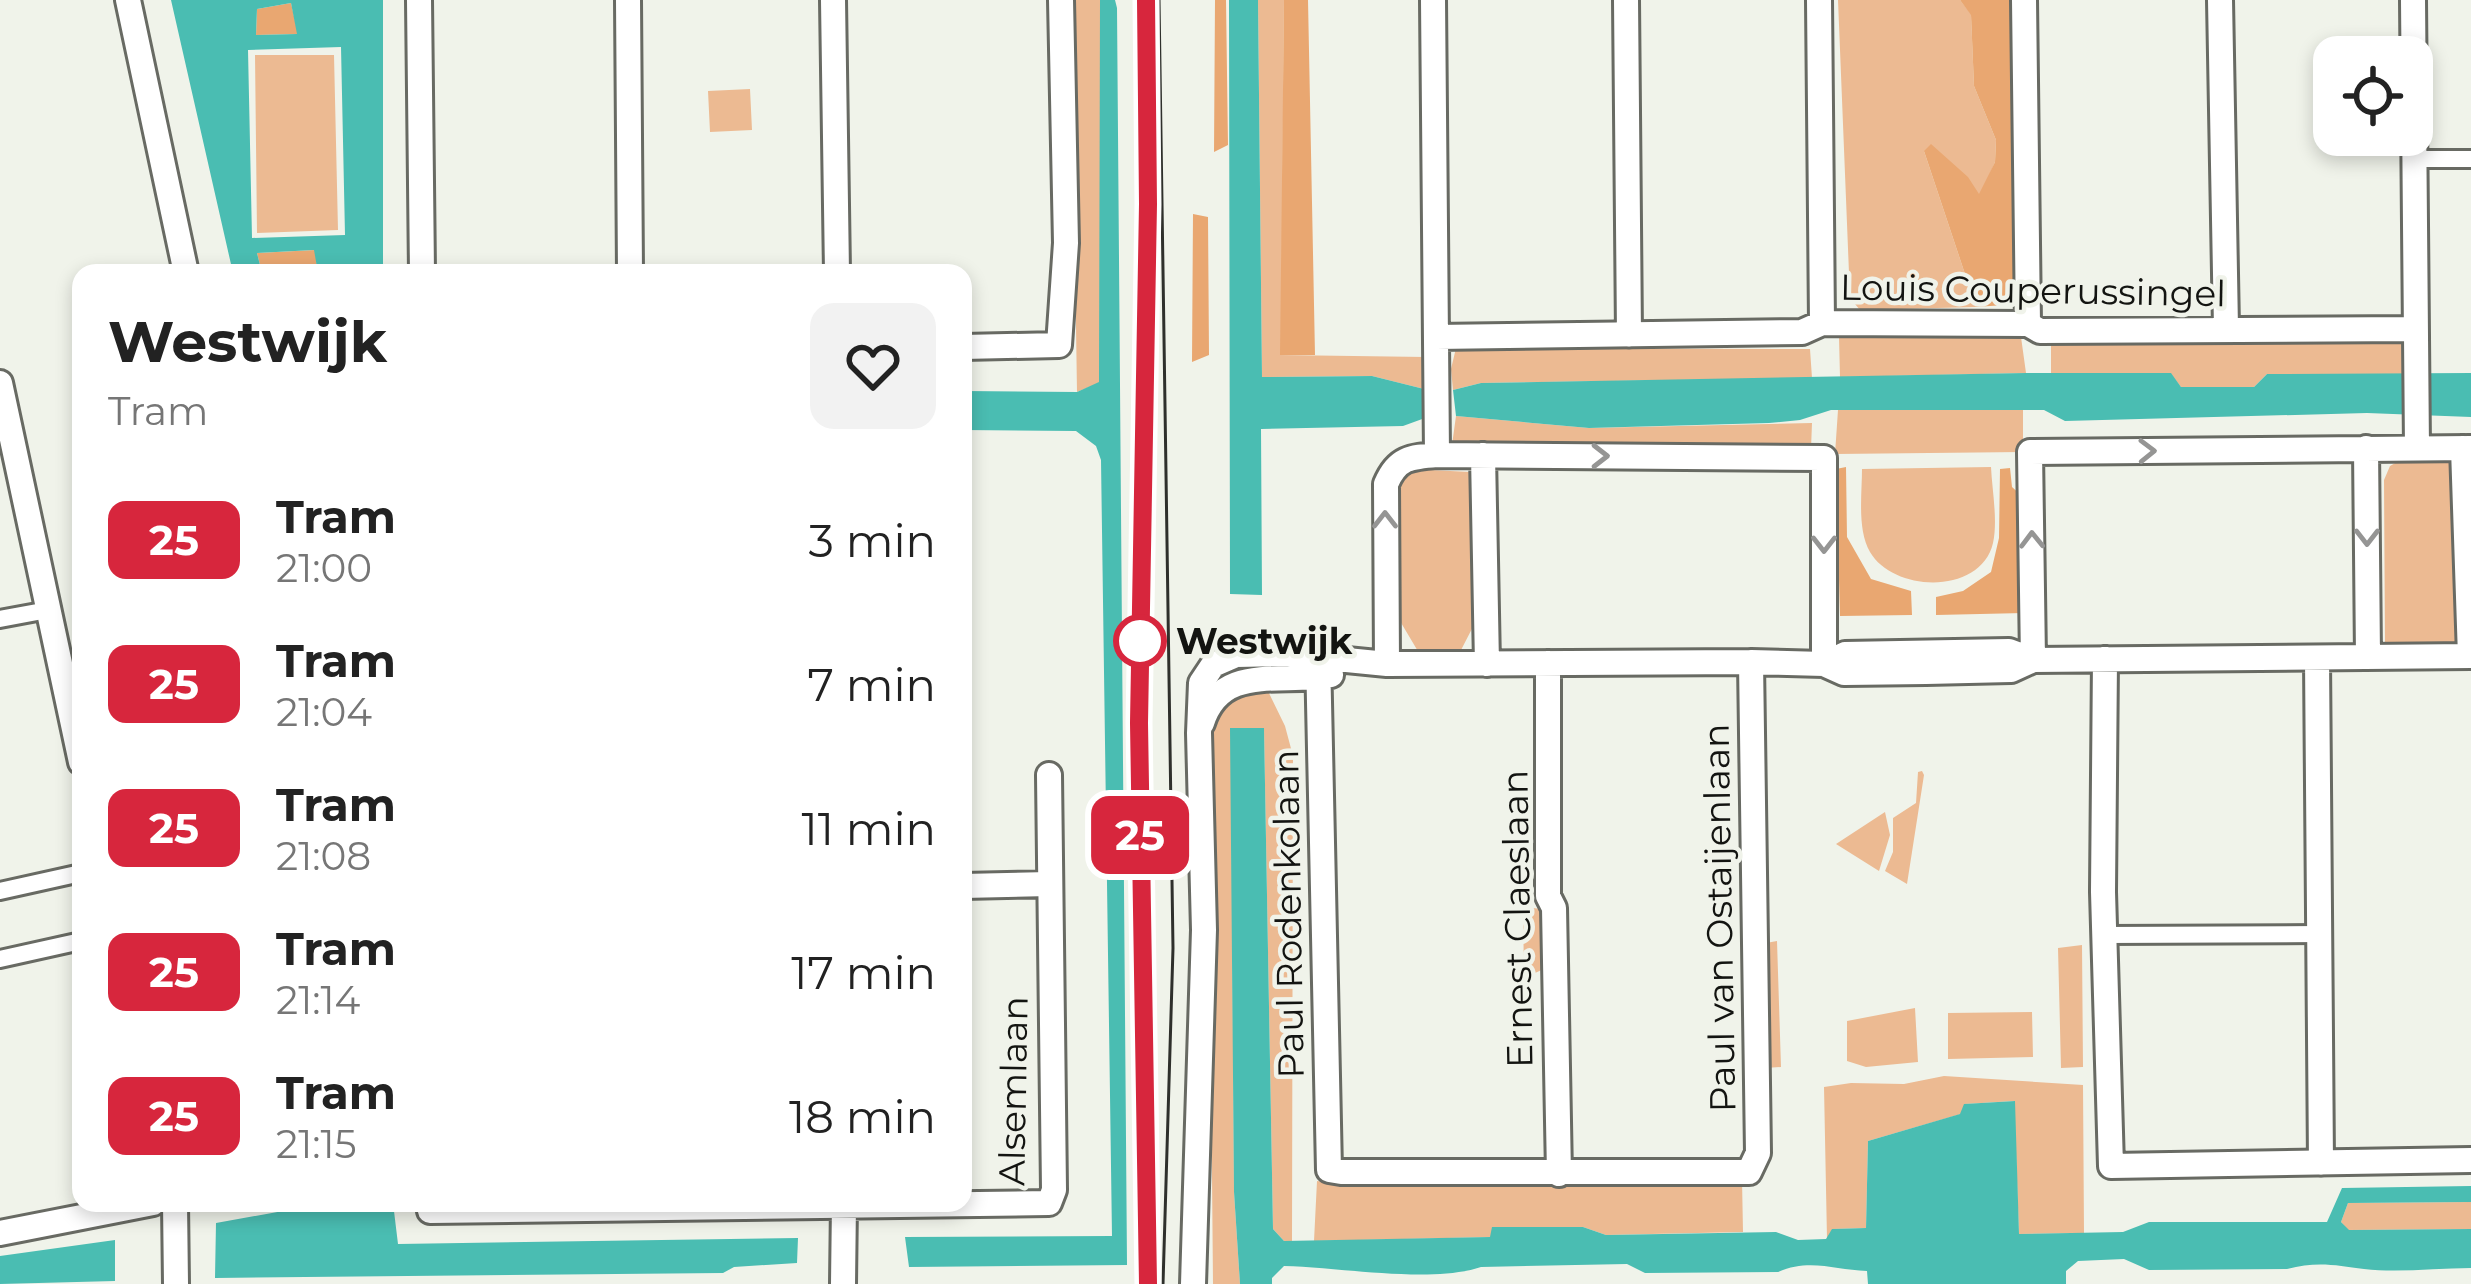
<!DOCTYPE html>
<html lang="en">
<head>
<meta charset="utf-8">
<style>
	:root { --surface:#fff; --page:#f2f2f2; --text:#222; --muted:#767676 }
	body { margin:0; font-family:Montserrat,sans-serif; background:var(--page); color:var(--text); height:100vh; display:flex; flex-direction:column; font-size:45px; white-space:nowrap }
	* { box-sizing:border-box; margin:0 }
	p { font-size:39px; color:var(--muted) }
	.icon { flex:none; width:66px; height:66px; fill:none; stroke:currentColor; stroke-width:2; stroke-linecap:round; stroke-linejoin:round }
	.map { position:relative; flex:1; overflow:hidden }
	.drawer { position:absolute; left:72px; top:264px; width:900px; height:948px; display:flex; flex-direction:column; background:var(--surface); border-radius:24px; box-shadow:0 6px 18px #0003 }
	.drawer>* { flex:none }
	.badge { padding:0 24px; border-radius:18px; font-size:42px; line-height:78px }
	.controls { position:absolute; left:2313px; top:36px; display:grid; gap:24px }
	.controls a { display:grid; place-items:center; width:120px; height:120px; border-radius:24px; background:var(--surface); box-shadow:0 6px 18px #0003; font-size:60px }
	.map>.badge { position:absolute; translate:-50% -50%; box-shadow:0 0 0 6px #fff }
	.round { display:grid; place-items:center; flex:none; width:126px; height:126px; border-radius:24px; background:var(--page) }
	.overview { display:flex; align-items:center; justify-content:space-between; height:204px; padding:0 36px }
	h1 { font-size:57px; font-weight:700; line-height:90px }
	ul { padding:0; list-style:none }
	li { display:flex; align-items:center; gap:36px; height:144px; padding:0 36px }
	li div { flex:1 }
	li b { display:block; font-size:45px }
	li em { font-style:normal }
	li .badge { min-width:132px; font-weight:700; text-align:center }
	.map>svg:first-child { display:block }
	.green { fill:#ecba92 }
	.forest { fill:#e9a771 }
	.water { fill:#4abdb2; fill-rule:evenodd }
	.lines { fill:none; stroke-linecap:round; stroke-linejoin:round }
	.pedestrian-casing { stroke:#686a63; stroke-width:22 }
	.minor-casing { stroke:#686a63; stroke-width:30 }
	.pedestrian { stroke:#fff; stroke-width:16 }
	.minor { stroke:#fff; stroke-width:24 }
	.tram { stroke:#2f302c; stroke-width:3 }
	.oneway { stroke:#959594 }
	.line-casing { stroke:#fff; stroke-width:27 }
	.line { stroke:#d7263d; stroke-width:18 }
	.stop-dot { fill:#fff; stroke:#d7263d; stroke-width:6 }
	.labels { text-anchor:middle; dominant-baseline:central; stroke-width:9; stroke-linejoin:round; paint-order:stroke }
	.street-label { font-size:36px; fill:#131411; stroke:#f0f3ea }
	.stop-label { font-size:36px; font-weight:bold; fill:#131411; stroke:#f0f3ea; text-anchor:start }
</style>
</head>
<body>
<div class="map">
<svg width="2471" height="1284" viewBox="0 0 2471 1284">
	<rect width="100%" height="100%" fill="#f0f3ea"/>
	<path class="green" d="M1071,0H1100L1103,10L1101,370L1099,383L1077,392Z
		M1258,0H1284L1281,355L1426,357L1424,389L1372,376L1262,377Z
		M1838,0H1960L1971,14L1974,86L1996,140L1995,162L1980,196L1924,151L1976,307L1860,310L1850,298Z
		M255,55H334L338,230L257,233Z
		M750,89L752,130L710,132L708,91Z
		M2014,331L2021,337L2026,373L1840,377L1839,337Z
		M2392,331L2409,343V374H2267L2254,387H2181L2170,373L2051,374V337Z
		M1456,348L1810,349L1812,378L1481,383L1453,390L1451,369Z
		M2023,409V452L1835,454L1838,410Z
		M1456,416L1589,428L1812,423L1811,449L1452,445Z
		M2404,458L2448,460L2456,471L2459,647L2385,648L2384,480L2390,466Z
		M1991,467C1992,490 1998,520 1993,543C1981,595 1894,593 1870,552C1857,530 1862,494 1862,469Z
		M1411,469L1470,472L1478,485L1477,619L1460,652L1419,653L1397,616L1393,492Z
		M1266,687L1285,726L1293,756L1292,1241H1284L1273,1229L1264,729L1231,728L1234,1192L1240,1284H1213L1208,746C1215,704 1223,692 1266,687Z
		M1922,771L1924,775L1907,884L1885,871L1893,852V818L1916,803L1918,772Z
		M1885,812L1890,835L1879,871L1836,844Z
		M1523,907L1550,910L1546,968L1524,978Z
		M1777,941L1781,1067L1765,1068L1766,943Z
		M2082,945L2083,1067L2061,1068L2058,948Z
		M1915,1008L1918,1062L1866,1067L1847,1061V1021Z
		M2032,1012L2033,1057L1948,1059V1013Z
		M1944,1076L2083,1085L2084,1233L2019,1234L2014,1101L1965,1104L1961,1114L1868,1141L1866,1228L1833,1229L1827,1239L1824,1087L1851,1083L1904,1084Z
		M1689,1178L1742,1179L1743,1232L1606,1235L1583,1227H1493L1491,1237L1314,1241L1317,1181L1350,1185Z
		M2471,1202V1229L2348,1230L2341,1222L2348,1203Z"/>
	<path class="forest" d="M1215,0H1226L1228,145L1214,152Z
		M1284,0H1308L1315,355H1280Z
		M1960,0H2018L2019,304L1976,307L1924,151L1931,144L1968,177L1979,194L1995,162L1996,140L1974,86L1971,15Z
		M291,3L298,34L256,35L257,9Z
		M1193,214L1208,217L1209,355L1192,362Z
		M315,250L318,273H262L257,253Z
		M1846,467L1847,537L1871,579L1911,591L1912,615L1840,616L1836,469Z
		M2010,468L2012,487L2023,497L2024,613L1936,615V597L1963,591L1991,572L1999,538L2000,469Z"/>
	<path class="water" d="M171,0H383V273H318L314,250L257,253L262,273H233ZM291,3L297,34L256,35L257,9ZM341,47L345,235L252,238L248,50Z
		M1100,0H1115L1117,8L1127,1265L909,1267L905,1237L1112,1236L1101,460L1096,446L1076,431L963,430V391L1077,392L1099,382Z
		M1229,0H1258L1262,377L1372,376L1424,389L1425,418L1403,426L1261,429L1262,595L1230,594Z
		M2026,373H2171L2181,387H2254L2267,374L2471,373V417L2367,413L2065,421L2044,410H1831L1800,420L1769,423L1589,428L1456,416L1453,390L1481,383Z
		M1230,728H1264L1273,1229L1284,1241L1490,1237L1492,1227H1583L1606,1235L1776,1232L1798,1240L1826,1239L1832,1229L1866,1228L1868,1141L1960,1114L1964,1104L2015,1101L2019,1234L2123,1232L2149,1222H2327L2342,1188L2471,1186V1202L2348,1203L2341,1222L2349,1230L2471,1229V1268C2436,1268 2398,1273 2364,1269C2336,1265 2316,1261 2287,1269L2149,1270L2124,1259L2078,1261L2066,1271V1284H1868L1867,1271C1835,1270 1810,1258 1778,1272L1645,1273L1627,1264L1481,1267C1430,1284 1340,1267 1284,1266L1272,1278V1284H1240L1234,1192Z
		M327,1203H393L398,1244L798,1238L797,1263L734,1267L723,1273L215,1278L216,1223Z
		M115,1240V1281L0,1284V1256Z"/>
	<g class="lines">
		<defs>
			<path id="pedestrian" d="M2413,159H2471
				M0,619L48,610
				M0,891L81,873
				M2104,935L2319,934
				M0,959L81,941"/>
			<path id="minor" d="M128,0L186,273
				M419,0L422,273
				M628,0L630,273
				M833,0L837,273
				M1433,0L1437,455
				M1626,0L1629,335
				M1819,0L1822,323
				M2024,0L2028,324
				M2220,0L2226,328
				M2413,0L2417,448
				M1436,337L1802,332L1822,323L2028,324L2040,331L2415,329
				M963,347L1059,345L1066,243L1061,0
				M0,383L81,762
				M2366,448L2368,657
				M2463,448L2470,656
				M1483,455L1487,664
				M1318,655L1329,1170L1341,1172H1749L1758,1153L1751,662
				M2317,658L2321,1163
				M2105,659L2103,892L2111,1166L2471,1160
				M2033,660L2030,452L2471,448
				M1548,663V896L1554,908L1559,1174
				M1387,664L1386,484C1397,458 1410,457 1437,455L1824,458V664
				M1824,664L1845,654L2009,651L2033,660L2471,656
				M1202,723C1221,662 1282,685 1331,675
				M963,886L1049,884
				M175,1203L176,1284
				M429,1203L430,1211L1049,1203L1054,1190L1049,775
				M0,1233L153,1203
				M843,1284L844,1203
				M1193,1284L1204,930L1199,733L1201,683L1213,665L1236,655L1286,654L1387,664L1751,662L1824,664L1844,673L1926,672L2011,670L2033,660"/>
		</defs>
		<use href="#pedestrian" class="pedestrian-casing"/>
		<use href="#minor" class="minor-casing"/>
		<use href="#pedestrian" class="pedestrian"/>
		<use href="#minor" class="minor"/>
		<path class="tram" d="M1159,0L1173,948L1163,1284
			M1146,372L1139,723L1148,1254"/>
	</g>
	<defs><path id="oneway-chevron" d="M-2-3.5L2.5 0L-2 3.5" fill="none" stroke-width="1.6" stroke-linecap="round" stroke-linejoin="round" transform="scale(3)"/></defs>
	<g class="oneway">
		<use href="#oneway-chevron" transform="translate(2147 451) rotate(-1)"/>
		<use href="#oneway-chevron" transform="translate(1600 456)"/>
		<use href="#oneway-chevron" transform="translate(1385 520) rotate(-90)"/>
		<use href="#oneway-chevron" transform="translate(2367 537) rotate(90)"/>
		<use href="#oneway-chevron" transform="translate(2032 540) rotate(-91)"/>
		<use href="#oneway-chevron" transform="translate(1824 544) rotate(90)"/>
	</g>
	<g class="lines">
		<defs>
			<path id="line" d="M1146,0L1148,204L1139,723L1148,1284"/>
		</defs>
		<use href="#line" class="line-casing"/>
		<use href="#line" class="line"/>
	</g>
	<circle class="stop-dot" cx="1140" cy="641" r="24"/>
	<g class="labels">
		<g class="street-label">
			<text transform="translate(2033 290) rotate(1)">Louis Couperussingel</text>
			<text transform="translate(1288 914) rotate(-91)">Paul Rodenkolaan</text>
			<text transform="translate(1719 918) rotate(-91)">Paul van Ostaijenlaan</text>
			<text transform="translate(1517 919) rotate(-91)">Ernest Claeslaan</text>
			<text transform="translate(1013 1091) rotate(-89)">Alsemlaan</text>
		</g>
		<g class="stop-label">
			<text x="1176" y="641">Westwijk</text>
		</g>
	</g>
</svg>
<div class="controls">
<a><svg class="icon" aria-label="locate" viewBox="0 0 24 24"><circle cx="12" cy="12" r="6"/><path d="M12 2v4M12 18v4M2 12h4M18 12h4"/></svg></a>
</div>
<b class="badge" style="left:1140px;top:835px;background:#d7263d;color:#fff">25</b>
<section class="drawer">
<div class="overview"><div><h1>Westwijk</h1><p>Tram</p></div><a class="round"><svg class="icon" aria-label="heart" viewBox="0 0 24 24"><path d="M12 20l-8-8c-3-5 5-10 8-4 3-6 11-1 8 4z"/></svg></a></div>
<ul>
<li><span class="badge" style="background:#d7263d;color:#fff">25</span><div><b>Tram</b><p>21:00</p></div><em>3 min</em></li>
<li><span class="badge" style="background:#d7263d;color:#fff">25</span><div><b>Tram</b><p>21:04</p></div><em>7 min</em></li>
<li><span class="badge" style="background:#d7263d;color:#fff">25</span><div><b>Tram</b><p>21:08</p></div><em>11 min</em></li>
<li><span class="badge" style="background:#d7263d;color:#fff">25</span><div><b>Tram</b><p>21:14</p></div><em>17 min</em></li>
<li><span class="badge" style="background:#d7263d;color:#fff">25</span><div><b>Tram</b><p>21:15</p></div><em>18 min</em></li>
</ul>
</section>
</div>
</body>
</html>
